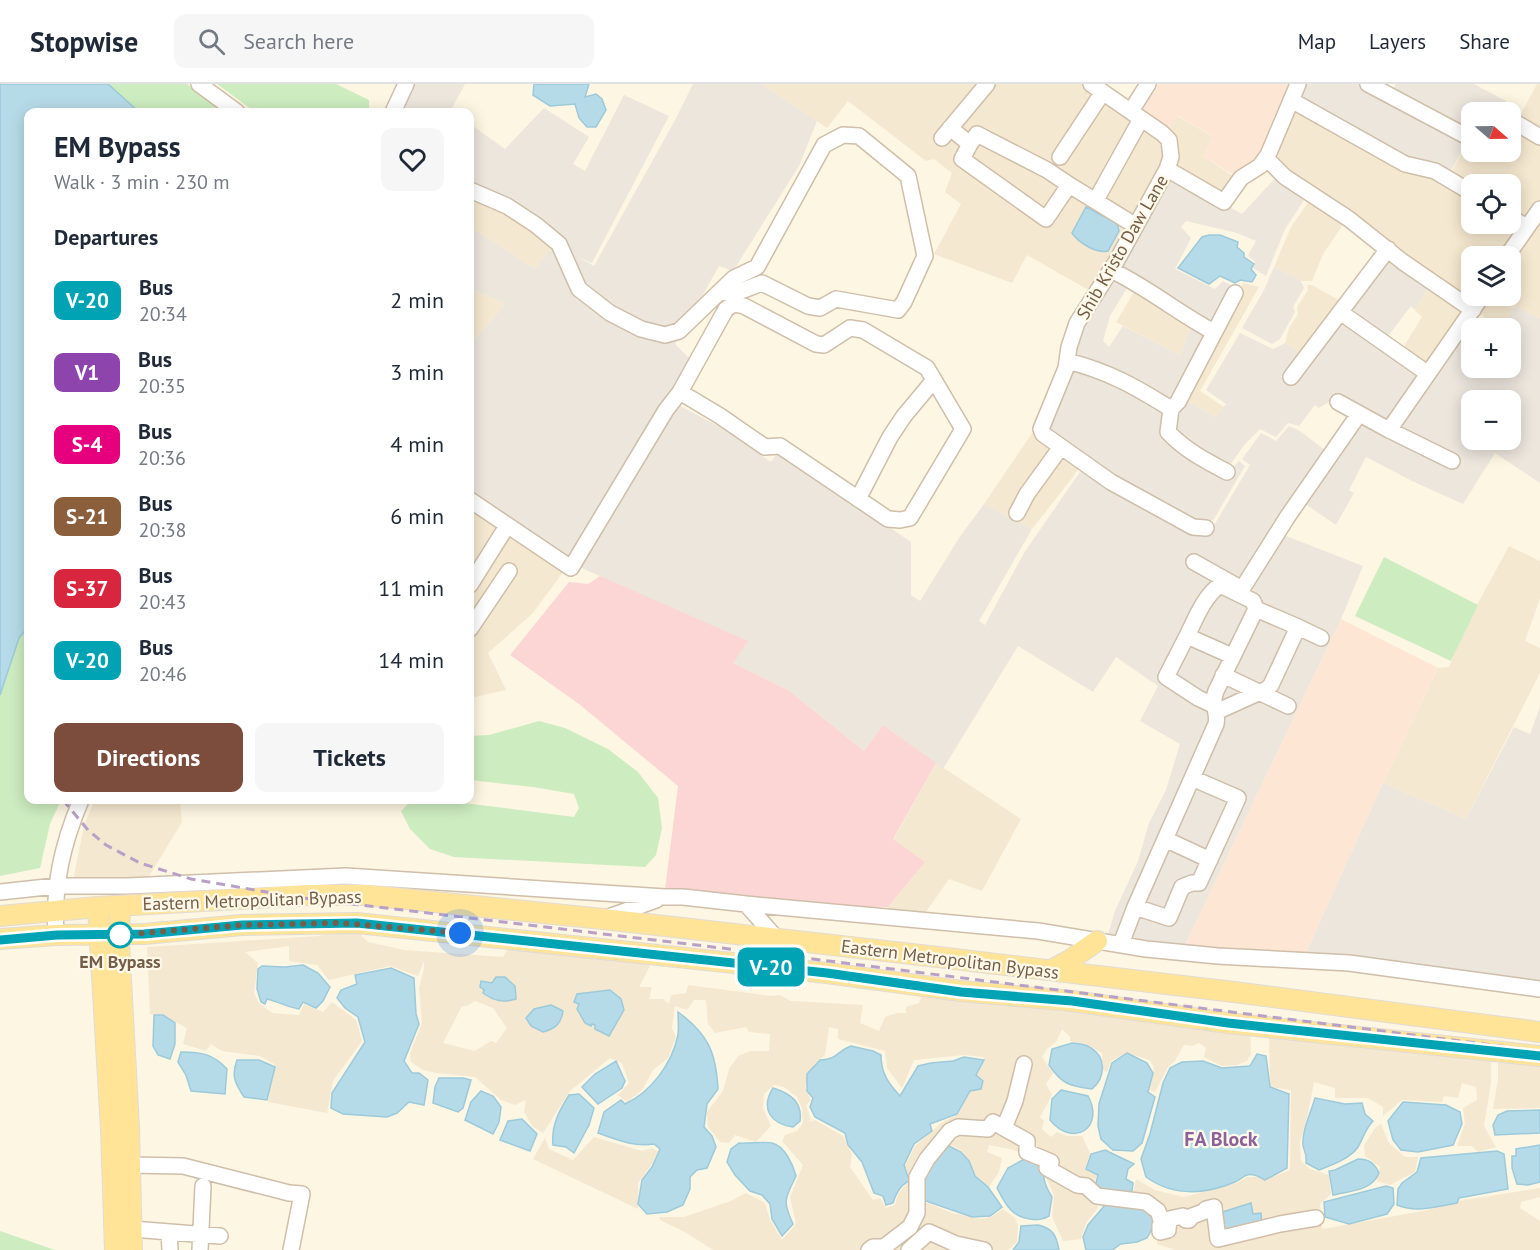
<!DOCTYPE html>
<html lang="en">
<head>
<meta charset="utf-8">
<style>
	:root { --surface:#fff; --page:#f6f6f7; --text:#1f2937; --muted:#747a83; --line:#e0e1e3; --accent:#7c4d3c }
	body { margin:0; font-family:"PT Sans",sans-serif; background:var(--page); color:var(--text); height:100vh; display:flex; flex-direction:column; font-size:22px; white-space:nowrap }
	* { box-sizing:border-box; margin:0 }
	p { font-size:20px; color:var(--muted) }
	.icon { flex:none; width:33px; height:33px; fill:none; stroke:currentColor; stroke-width:2; stroke-linecap:round; stroke-linejoin:round }
	.map { position:relative; flex:1; overflow:hidden }
	.drawer { position:absolute; left:24px; top:24px; width:450px; height:696px; display:flex; flex-direction:column; background:var(--surface); border-radius:12px; box-shadow:0 3px 15px #0003 }
	.drawer>* { flex:none }
	.badge { padding:0 12px; border-radius:9px; font-size:21px; line-height:39px }
	.needle { width:39px; rotate:110deg }
	.tools { position:absolute; left:1461px; top:18px; display:grid; gap:12px }
	.tools a { display:grid; place-items:center; width:60px; height:60px; border-radius:12px; background:var(--surface); box-shadow:0 3px 15px #0003; font-size:30px }
	.you { position:absolute; width:30px; height:30px; margin:-15px; border:4px solid #fff; border-radius:50%; background:#1a73e8; box-shadow:0 0 0 9px #1a73e833 }
	.map>.badge { position:absolute; translate:-50% -50%; box-shadow:0 0 0 3px #fff }
	h2 { padding:0 30px; font-size:22px; line-height:54px }
	.round { display:grid; place-items:center; flex:none; width:63px; height:63px; border-radius:12px; background:var(--page) }
	.head { display:flex; align-items:center; justify-content:space-between; height:102px; padding:0 30px }
	h1 { font-size:28px; font-weight:700; line-height:45px }
	.action { display:flex; gap:12px; margin-top:auto; padding:12px 30px }
	.action a { flex:1; height:69px; border-radius:12px; background:var(--accent); color:#fff; font-size:24px; font-weight:700; line-height:69px; text-align:center }
	.action a+a { background:var(--page); color:var(--text) }
	ul { padding:0; list-style:none }
	li { display:flex; align-items:center; gap:18px; height:72px; padding:0 30px }
	li div { flex:1 }
	li b { display:block; font-size:22px }
	li em { font-style:normal }
	li .badge { min-width:66px; font-weight:700; text-align:center }
	header { display:flex; align-items:center; gap:36px; box-sizing:border-box; height:84px; padding:0 30px; background:var(--surface); border-bottom:2px solid var(--line) }
	header strong { font-size:28px }
	nav { display:flex; gap:33px; margin-inline-start:auto; font-size:21px }
	.search { width:420px; height:54px; background:var(--page); display:flex; align-items:center; gap:15px; box-sizing:border-box; padding:0 21px; border-radius:12px; color:var(--muted); font-size:22px }
	.map>svg:first-child { display:block }
	.residential { fill:#f5e8d0; fill-rule:evenodd }
	.commercial { fill:#fee6d5 }
	.industrial { fill:#ece6dd; fill-rule:evenodd }
	.medical { fill:#fcd5d5 }
	.green { fill:#cdecc0 }
	.water { fill:#b6dbe8; stroke:#9ccada; stroke-width:1.5 }
	.lines { fill:none; stroke-linecap:round; stroke-linejoin:round }
	.minor-casing { stroke:#cfbea9; stroke-width:18 }
	.major-casing { stroke:#e1dbd7; stroke-width:22 }
	.minor { stroke:#fff; stroke-width:15 }
	.major { stroke:#ffe498; stroke-width:20 }
	.rail { stroke:#b9a0c7; stroke-width:3; stroke-dasharray:9 6; stroke-linecap:butt }
	.line-casing { stroke:#fff; stroke-width:14 }
	.line { stroke:#00a3b4; stroke-width:9 }
	.walk { stroke:#765d47; stroke-width:6; stroke-dasharray:0 10.8 }
	.stop-dot { fill:#fff; stroke:#00a3b4; stroke-width:3 }
	.labels { text-anchor:middle; dominant-baseline:central; stroke-width:4.5; stroke-linejoin:round; paint-order:stroke }
	.street-label { font-size:18px; fill:#765d47; stroke:#fff9ea }
	.stop-label { font-size:18px; font-weight:bold; fill:#765d47; stroke:#fff9ea }
	.neighbourhood-label { font-size:20px; font-weight:bold; fill:#8d629a; stroke:#fff9ea }
</style>
</head>
<body>
<header>
<strong>Stopwise</strong>
<div class="search"><svg class="icon" aria-label="search" viewBox="0 0 24 24"><circle cx="10" cy="10" r="6"/><path d="M15 15l6 6"/></svg>Search here</div>
<nav><a>Map</a><a>Layers</a><a>Share</a></nav>
</header>
<div class="map">
<svg width="1540" height="1166" viewBox="0 0 1540 1166">
	<rect width="100%" height="100%" fill="#fdf6e2"/>
	<path class="residential" d="M761,0H1085L1159,50L1167,73L1092,208L1027,171L1012,199L934,170L961,120L945,108L952,89L934,75L926,77L848,17L827,44Z
		M1537,0H1540V49L1517,37Z
		M1294,22L1445,98L1470,56H1471L1472,68H1510L1511,44L1540,57V119L1503,172H1472V212H1479L1472,223L1272,74ZM1472,100H1510V140H1472Z
		M1177,32L1214,53L1203,72L1236,94L1223,114L1171,84L1167,46Z
		M1312,113L1346,136L1323,170L1312,197H1301L1274,183L1291,143Z
		M470,118L497,122L554,161L535,185L470,143Z
		M1540,132V235L1515,223L1501,244H1495L1478,227L1487,212H1510L1511,175Z
		M1243,199L1259,203L1200,307L1224,323L1216,333L1185,316Z
		M1307,201H1312L1342,218L1302,270L1285,259L1289,244L1298,230L1297,223L1308,206Z
		M1137,203L1192,240L1180,271L1116,238Z
		M1429,203L1468,228L1427,286L1401,267L1422,233L1415,226Z
		M470,204L505,220L470,261Z
		M1033,348L1080,381L1073,393L1032,445L984,420Z
		M470,421L536,464L563,488L533,529L488,569L506,606L470,614Z
		M1509,462L1540,477V514L1525,557L1540,564V589L1466,735L1383,699L1438,584L1449,583L1471,532Z
		M936,679L1021,735L982,807L949,795L921,835L884,834L888,823L925,778L893,756Z
		M95,716H180L182,738L148,794L73,797L84,741Z
		M355,845L368,858L404,866L503,873L511,859L645,873L650,882L639,903H652L649,915H663L669,920L671,911L686,909L688,901L771,912L780,911L791,917L863,921L860,939L879,947L885,933L897,929H906V923L919,919L922,911L1250,945L1251,970L1247,977L1237,981L1222,982L1204,973L1206,964L1199,959L1193,962L1184,961L1175,977L1168,983L1155,1008L1150,1006L1154,984L1150,976L1126,969L1111,977L1107,988L1103,986L1102,969L1090,962L1070,957V953L1062,945L1056,958L1047,965L1042,973L1053,989L1046,1000L1052,1011L1040,1033L1044,1037L1042,1045L1051,1053L1057,1048L1067,1052H1082L1090,1069L1085,1085L1097,1091L1090,1110L1097,1115L1098,1124L1086,1139L1081,1155L1063,1157L1052,1133L1054,1111L1045,1091L1049,1079L1010,1065L989,1061L987,1068L1002,1074L999,1088L989,1103L975,1091L969,1076L961,1066L944,1058L917,1093L909,1092L905,1082L915,1062L940,1040L958,1030L970,1008L981,1005L984,997L977,991L985,976L983,973L964,971L914,976L902,1004L887,984L885,967L838,955V945L829,943L825,971L815,979L805,1003L811,1016L806,1021L811,1036L807,1038L815,1036L843,1052L852,1070L850,1083L873,1116L880,1114L886,1124L895,1121L898,1110L907,1099L918,1100L922,1120L928,1119L952,1129L981,1135L991,1133L1003,1125L1015,1134L1018,1141L1017,1158L1008,1166H713L685,1148L660,1136L659,1133H684L731,1117L746,1109L765,1119L770,1136L782,1156L796,1140L790,1113L803,1081L782,1057L785,1051L797,1047L803,1039L802,1024L797,1013L784,1003L774,1001L764,1010L763,1024L771,1042L756,1058L735,1051L729,1059L720,1058L708,1043L707,1028L723,1007L729,985L738,972L750,967H769L770,950L749,948L746,943L715,949L708,940L706,916H694L687,926L675,922L672,944L676,953L668,974L653,986L642,1006L627,1018L618,1011L629,999L622,979L610,974L570,1007L543,1049L532,1042L524,1028L526,1016L515,1021L501,1016L475,993L437,989L423,986L411,978L410,969L422,939L419,904L424,885V877L418,892L390,882L329,896L317,881L289,877V862L245,868L258,879L254,909L259,919L272,929L299,931L304,920L323,928L332,918L356,936L358,942L362,957L333,997L327,1029L268,1018L275,983L274,980L260,972L222,967L211,960L206,967L183,960L187,944L159,930H150L147,863L319,852ZM475,917L493,924L507,944L496,959L491,957L475,967L443,959L462,922H467Z
		M1269,949L1491,973V999L1484,1042L1496,1063L1478,1068L1472,1062H1457L1465,1040L1463,1024L1477,1016L1476,1003L1462,999L1458,1014L1444,1012L1442,1018L1402,1016L1383,1032V1023L1368,1014H1335V1004L1314,998L1308,1029L1300,1058L1301,1077L1310,1085L1329,1091L1331,1110L1320,1120L1322,1145L1423,1127L1457,1119L1458,1117L1540,1104V1113L1521,1118L1520,1124L1540,1137V1166H1175L1157,1160V1148L1133,1111L1136,1095L1155,1106L1184,1113L1237,1099L1247,1093H1259L1265,1096L1290,1086L1291,1006L1270,1003Z
		M1498,973L1540,977V1024L1493,1025L1498,995Z
		M1381,1040L1389,1059L1405,1073H1418L1415,1088L1390,1101L1377,1097L1380,1083L1365,1072L1364,1061L1375,1044Z
		M594,1053L642,1067L652,1064L658,1067L652,1080L638,1099V1125L533,1075L545,1054L549,1065L573,1076Z"/>
	<path class="commercial" d="M1158,0H1295L1265,70L1238,94L1203,72L1213,52L1178,32L1167,46L1139,28Z
		M1341,535L1438,584L1383,699L1304,873L1183,865Z"/>
	<path class="industrial" d="M414,0H465L451,26L454,28H402Z
		M693,0H761L817,37L799,82L733,187L719,182L675,260L691,276L667,315L724,345L771,378L779,367L911,458V511L920,517L959,454L984,420L1032,445L979,537L985,541L1024,469L1084,382L1106,397L1193,445L1209,447L1216,438L1250,381L1242,375L1261,349L1276,357L1289,342L1300,347L1330,370L1290,424L1242,502L1227,501L1246,510L1281,450L1363,482L1341,535L1183,865L1107,854L1115,827L1138,777L1149,739L1166,706L1180,660L1140,637L1158,602L1116,573L1093,608L1018,562L943,685L883,641L864,667L788,606L733,579L747,557L570,479L470,414V261L505,220L470,204V143L535,185L554,161L497,122L470,109V40L505,65L544,24L589,53L573,80L585,87L624,11L669,32L592,179L578,173L594,182L674,38Z
		M1301,0H1361L1463,55L1467,59L1449,90L1407,78L1296,15Z
		M1396,0H1474L1506,17L1505,28H1472L1471,49L1391,9Z
		M1171,89L1242,130L1278,91L1308,110L1285,145L1266,192L1253,184L1255,178L1248,171L1256,157L1237,149L1186,137L1181,143L1191,154L1175,185L1215,205L1223,197L1235,203L1212,245L1115,184Z
		M1389,170L1429,203L1415,226L1411,222L1385,256L1344,227Z
		M1274,183L1301,197L1304,204L1293,223L1295,228L1280,255L1272,260L1242,244L1264,206Z
		M1113,191L1130,199L1110,232L1103,257L1109,263L1123,242L1180,271L1192,240L1209,249L1170,319L1071,277V264Z
		M1515,222L1540,235V399L1495,369L1463,420L1412,397L1366,373L1349,406L1354,409L1336,441L1304,419L1361,334L1394,344L1473,232L1492,244H1472V284H1510V244H1501ZM1472,316H1510V356H1472Z
		M1341,231L1424,290L1388,343L1335,314L1319,324L1315,321L1299,342L1288,339L1276,353L1260,345L1245,360L1227,385L1171,345L1174,326L1185,316L1216,333L1226,320L1206,306L1240,249L1273,265L1285,259L1302,270Z
		M1072,282L1169,327L1165,349L1227,390L1239,377L1245,382L1214,435L1205,442L1112,395L1046,349Z
		M1540,623V902L1304,873L1383,699L1466,735L1514,643L1530,650Z"/>
	<path class="medical" d="M600,492L748,557L733,579L788,606L864,667L883,641L936,679L893,755L925,778L888,823H825L665,806L678,702L579,620L510,571L569,498L588,500Z"/>
	<path class="green" d="M0,0H187L225,28H28V716H61L50,740L40,784L0,792Z
		M217,0H336L369,16V28H255Z
		M1384,473L1478,521L1451,577L1355,532Z
		M539,637L565,644L608,665L638,688L658,714L662,744L656,771L645,783L454,773L430,765L410,745L401,727L412,716H456L464,719L574,733L579,724L574,710L533,703L470,696V652L489,651Z
		M0,1147L55,1166H0Z"/>
	<path class="water" d="M0,0H108L139,28H28V543L19,554L0,611Z
		M534,0H589L585,13L596,10L602,15L606,26L596,43H587L579,34L575,20L550,22L533,11Z
		M1086,123L1117,139L1119,147L1108,167C1096,170 1078,158 1072,149Z
		M1209,151H1220L1238,158L1237,163L1244,169V173L1254,180L1251,185L1256,191L1252,198L1240,196L1235,199L1220,192L1209,200L1178,184L1202,153Z
		M303,881L318,889L330,903L323,917L316,924L303,918L299,925C287,923 279,918 267,915L265,920L261,918L257,905L258,885L262,882L285,883Z
		M391,884L414,894L416,930L419,940L404,977L412,989H419L428,996L424,1021L409,1018L397,1029L387,1033L343,1030L331,1024L332,1009L365,958L358,933L345,924L337,914L341,906L357,900L355,891Z
		M496,893H505L515,902L516,915C503,919 494,917 483,909L484,906L480,903L481,897L492,899Z
		M610,906L621,915L624,926L609,952L595,945V941L592,940L591,942L585,939L577,925L579,920L574,918L577,910Z
		M551,921L563,927C561,940 556,944 543,948L531,942L526,934L534,925Z
		M678,928C708,950 716,968 718,1005L707,1020L704,1043L712,1052L716,1063L707,1084L697,1086L690,1093V1105L683,1121L667,1128L647,1130L638,1120L642,1096L652,1083L660,1065L654,1060C634,1063 617,1056 598,1049L604,1028L621,1016L625,1020C651,1008 672,980 678,951C679,944 678,935 678,928Z
		M154,931H163L175,939V960L170,975L158,971L153,962Z
		M1072,959C1078,960 1086,960 1091,964C1107,974 1105,994 1092,1005C1069,1002 1062,1000 1049,981L1052,965Z
		M851,962L873,967L881,971C881,989 888,999 900,1012L918,982L931,979L953,977L964,973L984,976L976,991L983,997L981,1005L970,1007L957,1030L930,1040L932,1047L914,1060L904,1081L908,1093L912,1096C901,1099 896,1109 893,1119L886,1121L883,1112L874,1109L862,1078L848,1061L845,1049L815,1033L810,1023L813,1014L807,1007V990L820,976C839,975 836,967 851,962Z
		M181,968C202,968 213,970 227,985L225,1010L191,1007L186,991L178,978Z
		M1127,969L1147,979L1153,989L1148,1008L1155,1013L1142,1059L1133,1067L1113,1066L1101,1055L1098,1042L1099,1020L1112,979Z
		M1257,970L1266,972L1270,1003L1289,1010L1287,1084L1265,1096C1260,1093 1253,1089 1247,1091C1243,1092 1239,1097 1235,1098C1204,1111 1174,1113 1146,1093L1141,1075L1150,1050L1163,999L1170,984L1182,978L1203,977L1222,984L1250,982Z
		M237,976H259L275,983L267,1016L244,1013C235,999 231,992 237,976Z
		M616,977L625,997L622,1004L598,1020L582,1003L595,990Z
		M439,994H463L471,996L463,1024L458,1028L433,1019L435,1003Z
		M773,1004C790,1009 803,1018 800,1037L793,1043C771,1040 760,1025 773,1004Z
		M1061,1006L1088,1012C1105,1043 1074,1065 1050,1036L1052,1015Z
		M481,1007L493,1012L501,1023L499,1038L493,1050L465,1036L471,1018Z
		M579,1010L594,1024L589,1041L574,1069L566,1063L553,1061C551,1042 559,1027 569,1011Z
		M1315,1014L1345,1020L1362,1019L1365,1030L1373,1037C1364,1047 1364,1053 1358,1063C1351,1074 1332,1081 1319,1086L1306,1079C1307,1067 1304,1069 1303,1061C1302,1045 1311,1029 1315,1014Z
		M1403,1018L1446,1021L1460,1028L1462,1040L1453,1061L1418,1068L1401,1066L1393,1056L1388,1037Z
		M1540,1026V1049L1495,1051L1493,1041L1498,1031L1507,1027Z
		M522,1035L537,1050L530,1067L500,1056L508,1037Z
		M739,1059C747,1060 766,1057 772,1059C785,1062 793,1081 796,1092C785,1115 782,1116 793,1140L782,1152L772,1135L770,1120L762,1111L750,1107L735,1091L727,1078L731,1065Z
		M947,1061L961,1068L969,1077L975,1092L988,1103L1002,1123L990,1132L972,1133L923,1116C922,1088 927,1081 947,1061Z
		M1540,1061V1098L1528,1101L1517,1100L1512,1084V1072H1516V1065Z
		M1105,1066L1134,1080L1128,1085L1126,1095L1133,1099L1132,1107C1118,1112 1107,1110 1095,1103L1098,1091L1086,1085L1091,1070Z
		M1497,1067L1504,1070L1508,1105L1459,1114L1457,1119C1436,1123 1417,1129 1397,1121L1398,1105L1402,1099L1417,1088L1421,1074Z
		M1028,1073L1045,1079C1042,1093 1044,1100 1052,1113L1049,1132C1042,1136 1038,1136 1030,1135C1011,1133 1005,1119 997,1104L1008,1084Z
		M1358,1075C1368,1075 1374,1078 1379,1089C1372,1107 1349,1107 1333,1111L1329,1087L1335,1086Z
		M1386,1102L1393,1104L1394,1120L1387,1130L1349,1140L1325,1133L1324,1118Z
		M1130,1118L1145,1119L1160,1140L1152,1145L1147,1154L1137,1158L1121,1160L1112,1166H1086L1083,1153L1088,1141L1105,1121Z
		M1251,1119L1253,1130L1261,1129L1262,1142L1219,1152L1216,1130Z
		M1038,1141C1054,1145 1056,1151 1059,1166H1013L1019,1158L1021,1142Z"/>
	<g class="lines">
		<defs>
			<path id="minor" d="M199,0L237,28
				M1091,0L1162,49L1169,56L1171,73L1167,85L1116,178L1077,239L1069,263L1066,284L1041,345L1043,350L1111,398L1193,443L1206,444
				M1368,0L1464,51L1472,52
				M1291,16L1405,80L1435,87L1472,109
				M1131,27L1148,0
				M393,28L406,0
				M1510,40H1518L1540,53
				M950,44L970,60L962,75L1046,135L1067,104L1071,102L1136,142
				M942,54L987,0
				M970,60L977,50L1047,86L1071,102
				M1060,73L1103,8
				M1266,74L1285,93L1349,135L1403,178L1473,226
				M1167,85L1224,118L1241,94L1260,82L1268,71L1298,0
				M470,106L507,122L536,141L559,160L579,205L610,229L641,245L665,251L679,247L734,194L757,183L824,61L843,51L859,52L908,92L925,172L904,218L898,226L836,215L820,224L808,222L762,199L741,207L719,209
				M1096,116L1141,35
				M1510,133L1527,143
				M1507,172L1540,125
				M1111,186C1147,203 1178,229 1214,248
				M1340,228L1427,289
				M1067,277C1108,287 1136,303 1171,325L1168,348C1185,366 1206,377 1227,388
				M1291,293L1388,165
				M1338,318L1389,346L1452,377
				M1171,325L1178,318L1235,209
				M1389,346L1482,212
				M858,415L890,353L904,332L934,296
				M470,416L571,484L666,326L680,308L726,225L734,220L744,222L816,260L824,261L850,244L863,246L927,284L963,345L910,434L900,436L888,435L780,362L765,363L720,332L680,308
				M1017,429L1027,410L1061,363
				M1194,478L1242,505L1288,432L1359,330
				M470,501L507,442
				M1298,543L1321,554
				M470,545L509,487
				M1187,552C1195,536 1204,512 1220,501L1253,517L1256,525
				M1223,591L1288,622
				M1213,621L1198,614L1166,593L1187,552L1232,572
				M1165,755L1210,776
				M0,808L56,802H128L346,792L665,813H683L746,820L777,855L776,883
				M746,820L1038,847L1146,865L1218,872L1349,879L1540,905
				M1135,823L1169,834L1182,803L1192,799H1199L1238,714L1192,694
				M603,835L656,816
				M56,851C53,802 62,761 81,716
				M1121,860L1135,823L1216,640C1219,626 1210,623 1216,607L1256,525L1298,543L1271,601L1267,605L1216,628
				M1004,1044L1015,1017L1024,980
				M130,1081L183,1082L289,1109L302,1110L291,1166
				M132,1145L220,1152
				M169,1148L170,1166
				M200,1166L203,1102
				M869,1166L873,1163H884L910,1143L917,1129V1093L927,1075L950,1047L958,1043L988,1045L993,1038L1027,1057V1068L1051,1078L1047,1084L1077,1101L1086,1102L1097,1112L1146,1118L1158,1127L1162,1139L1160,1141V1148L1168,1146L1169,1135L1183,1132L1186,1136H1189L1192,1132L1206,1127V1125L1214,1123L1218,1155L1280,1140L1316,1134
				M909,1166L929,1148L956,1160L984,1166"/>
			<path id="major" d="M120,822L119,859L129,1044L132,1166
				M98,823L111,1045L115,1166
				M0,832L98,823L311,811H365L603,835L938,873L1234,908L1540,948
				M0,855L56,851L144,850L242,841L357,839L827,889L961,907L1072,917L1228,939L1540,972
				M1051,886L1070,876L1097,857"/>
		</defs>
		<use href="#minor" class="minor-casing"/>
		<use href="#major" class="major-casing"/>
		<use href="#minor" class="minor"/>
		<use href="#major" class="major"/>
		<path class="rail" d="M63,716L88,746L106,761L140,779L191,795L302,814L805,874L1540,967"/>
	</g>
	<g class="lines">
		<defs>
			<path id="line" d="M0,856L57,851L144,850L242,841L357,839L827,889L961,908L1072,917L1228,939L1540,972"/>
		</defs>
		<use href="#line" class="line-casing"/>
		<use href="#line" class="line"/>
		<path class="walk" d="M120,851L242,841L341,839L460,849"/>
	</g>
	<circle class="stop-dot" cx="120" cy="851" r="12"/>
	<g class="labels">
		<g class="street-label">
			<text transform="translate(1122 163) rotate(-60)">Shib Kristo Daw Lane</text>
			<text transform="translate(252 816) rotate(-2)">Eastern Metropolitan Bypass</text>
			<text transform="translate(950 875) rotate(7)">Eastern Metropolitan Bypass</text>
		</g>
		<g class="stop-label">
			<text x="120" y="877">EM Bypass</text>
		</g>
		<g class="neighbourhood-label">
			<text x="1221" y="1055">FA Block</text>
		</g>
	</g>
</svg>
<div class="tools">
<a><svg class="needle" viewBox="-14 -14 28 28"><path d="M0-13l5 13h-10z" fill="#e53935"/><path d="M0 13l5-13h-10z" fill="#747a83"/></svg></a>
<a><svg class="icon" aria-label="locate" viewBox="0 0 24 24"><circle cx="12" cy="12" r="6"/><path d="M12 2v4M12 18v4M2 12h4M18 12h4"/></svg></a>
<a><svg class="icon" aria-label="layers" viewBox="0 0 24 24"><path d="M12 4l9 5-9 5-9-5zM3 14l9 5 9-5"/></svg></a>
<a>+</a>
<a>−</a>
</div>
<div class="you" style="left:460px;top:849px"></div>
<b class="badge" style="left:771px;top:883px;background:#00a3b4;color:#fff">V-20</b>
<section class="drawer">
<div class="head"><div><h1>EM Bypass</h1><p>Walk · 3 min · 230 m</p></div><a class="round"><svg class="icon" aria-label="heart" viewBox="0 0 24 24"><path d="M12 20l-8-8c-3-5 5-10 8-4 3-6 11-1 8 4z"/></svg></a></div>
<h2>Departures</h2>
<ul>
<li><span class="badge" style="background:#00a3b4;color:#fff">V-20</span><div><b>Bus</b><p>20:34</p></div><em>2 min</em></li>
<li><span class="badge" style="background:#8e44ad;color:#fff">V1</span><div><b>Bus</b><p>20:35</p></div><em>3 min</em></li>
<li><span class="badge" style="background:#e6007e;color:#fff">S-4</span><div><b>Bus</b><p>20:36</p></div><em>4 min</em></li>
<li><span class="badge" style="background:#8b5e3c;color:#fff">S-21</span><div><b>Bus</b><p>20:38</p></div><em>6 min</em></li>
<li><span class="badge" style="background:#d7263d;color:#fff">S-37</span><div><b>Bus</b><p>20:43</p></div><em>11 min</em></li>
<li><span class="badge" style="background:#00a3b4;color:#fff">V-20</span><div><b>Bus</b><p>20:46</p></div><em>14 min</em></li>
</ul>
<div class="action"><a>Directions</a><a>Tickets</a></div>
</section>
</div>
</body>
</html>
